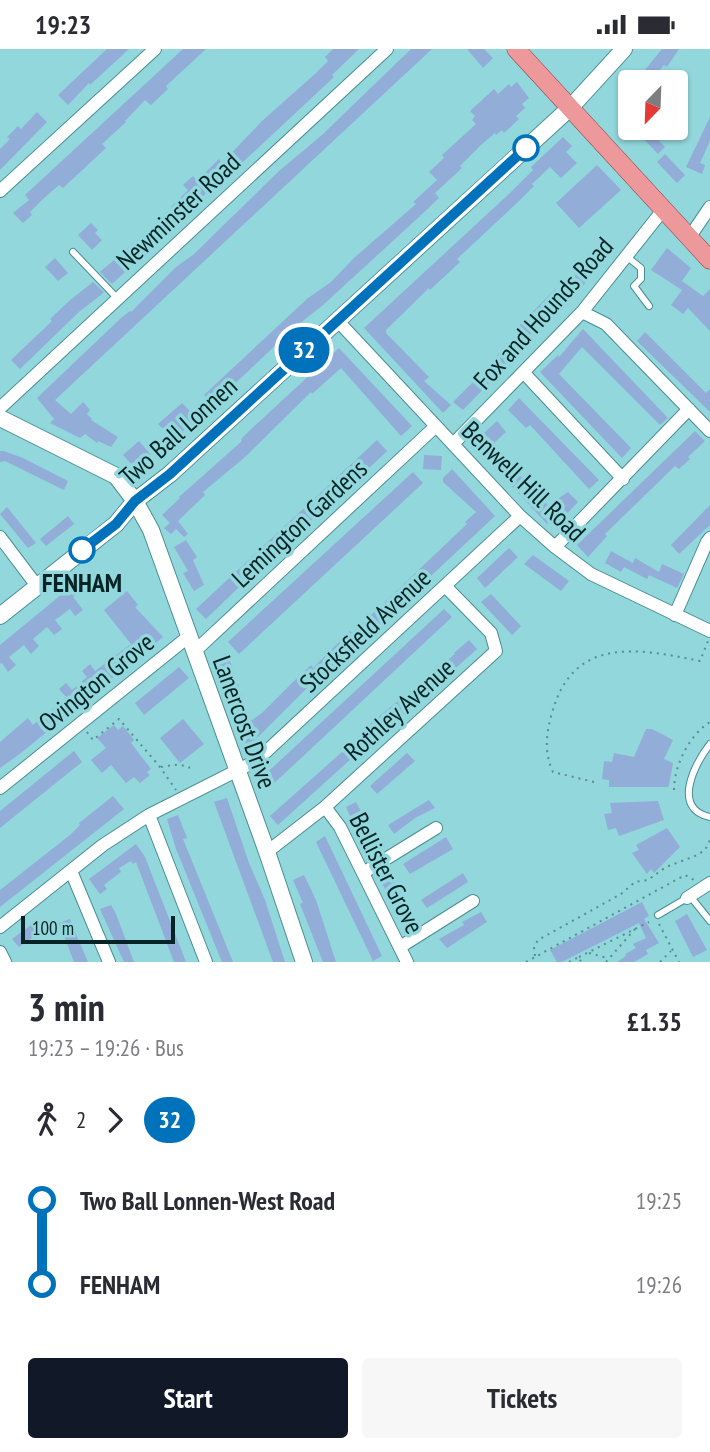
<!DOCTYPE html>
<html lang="en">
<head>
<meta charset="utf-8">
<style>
	:root { --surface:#fff; --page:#f7f7f7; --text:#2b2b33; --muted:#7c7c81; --accent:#111827 }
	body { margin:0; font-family:"PT Sans Narrow",sans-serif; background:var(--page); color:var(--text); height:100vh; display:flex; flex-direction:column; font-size:26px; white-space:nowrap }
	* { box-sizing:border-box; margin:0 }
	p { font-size:23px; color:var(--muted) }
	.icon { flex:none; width:38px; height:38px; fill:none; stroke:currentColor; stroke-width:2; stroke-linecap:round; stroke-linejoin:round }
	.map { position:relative; height:913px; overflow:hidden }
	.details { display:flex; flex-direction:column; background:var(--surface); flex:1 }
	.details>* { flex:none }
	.badge { padding:0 14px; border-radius:23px; font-size:24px; line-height:46px }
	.needle { width:46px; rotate:203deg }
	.controls { position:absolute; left:618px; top:21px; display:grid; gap:14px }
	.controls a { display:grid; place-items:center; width:70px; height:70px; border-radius:7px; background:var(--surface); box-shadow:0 2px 5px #0004; font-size:35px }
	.scale { position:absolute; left:21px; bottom:18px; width:154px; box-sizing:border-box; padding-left:7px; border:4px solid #062426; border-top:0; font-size:19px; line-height:24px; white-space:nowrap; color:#062426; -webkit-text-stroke:5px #91d7dc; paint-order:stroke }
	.map>.badge { position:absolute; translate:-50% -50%; box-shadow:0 0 0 4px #fff }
	.legs { display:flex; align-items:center; gap:10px; height:77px; padding:0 28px; font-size:23px }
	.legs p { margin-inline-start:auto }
	.overview { display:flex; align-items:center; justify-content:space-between; height:119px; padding:0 28px }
	h1 { font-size:38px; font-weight:600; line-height:52px }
	.cta { display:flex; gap:14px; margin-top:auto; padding:14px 28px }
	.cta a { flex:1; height:80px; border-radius:7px; background:var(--accent); color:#fff; font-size:28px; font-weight:600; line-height:80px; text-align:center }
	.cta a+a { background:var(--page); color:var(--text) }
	ul { padding:0 28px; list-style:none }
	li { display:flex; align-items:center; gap:24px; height:84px; font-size:26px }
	li i { display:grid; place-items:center; width:10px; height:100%; margin:0 9px; background:currentColor }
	li i::after { content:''; width:18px; height:18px; margin:-9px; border:5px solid; border-radius:50%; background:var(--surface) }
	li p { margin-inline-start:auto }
	li:first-child i { background:linear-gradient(#0000 50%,currentColor 0) }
	li:last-child i { background:linear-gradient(currentColor 50%,#0000 0) }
	.status { display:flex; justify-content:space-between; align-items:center; height:49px; padding:0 35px; background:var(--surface); direction:ltr }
	.status svg { height:19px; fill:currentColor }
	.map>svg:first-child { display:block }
	.building { fill:#93add9 }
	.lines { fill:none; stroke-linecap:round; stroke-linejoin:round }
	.lane-casing { stroke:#498e93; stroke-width:8 }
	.street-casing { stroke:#498e93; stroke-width:14 }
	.secondary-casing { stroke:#498e93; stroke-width:18 }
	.primary-casing { stroke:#944346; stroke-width:19 }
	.path { stroke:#588d91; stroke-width:2; stroke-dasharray:2 5; stroke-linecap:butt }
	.lane { stroke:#fff; stroke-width:6 }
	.street { stroke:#fff; stroke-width:12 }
	.secondary { stroke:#fff; stroke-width:16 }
	.primary { stroke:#ed989b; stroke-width:18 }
	.line-1-casing { stroke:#fff; stroke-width:16 }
	.line-1 { stroke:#0072bc; stroke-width:10 }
	.stop-1-dot { fill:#fff; stroke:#0072bc; stroke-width:3.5 }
	.labels { text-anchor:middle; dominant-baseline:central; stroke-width:7; stroke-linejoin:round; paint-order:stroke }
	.street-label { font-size:26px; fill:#062426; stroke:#91d7dc }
	.stop-label { font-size:26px; font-weight:bold; fill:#062426; stroke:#91d7dc }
</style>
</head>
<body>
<div class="status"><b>19:23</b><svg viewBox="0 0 49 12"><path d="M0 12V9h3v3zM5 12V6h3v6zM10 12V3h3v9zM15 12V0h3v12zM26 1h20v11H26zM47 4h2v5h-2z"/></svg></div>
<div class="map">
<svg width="710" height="913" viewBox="0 0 710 913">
	<rect width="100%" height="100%" fill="#91d7dc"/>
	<path class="building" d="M107,0H129L90,36L89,34L68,56L58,46Z
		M183,0H206L166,37L168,40L151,56L145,51L125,72L126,73L102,95L106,99L63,139L59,136L43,150L30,163L32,166L23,174L13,164L29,151L25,146Z
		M333,0H359L332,26L334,28L318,43L215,139L213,137L169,183L112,235L100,223L173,160L171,158L188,141L183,136L193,127L197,132L219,110L222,114L262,72L315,25L328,12L325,8Z
		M411,0H432L55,351L71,365L83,353L90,361L87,365L92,370L91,371L118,388L111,398L98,392L97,394L85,385L80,389L50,374L54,370L37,349L121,269L130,262L131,263L176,218L193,206L279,122L322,86Z
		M467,0H484L493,9L483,19Z
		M662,0H679L667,18L664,16L650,33H635Z
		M517,33L529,49L522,55L525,59L516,67L519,70L504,84L502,81L496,86L495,84L481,96L460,117L462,119L435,144L439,149L419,168L323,256L294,279L213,355L204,346L308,249L331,233L354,209L416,155L413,153L437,131L429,123L444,109L442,106L476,75L472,71L475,67L470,62L494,40L498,45L509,35L511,38Z
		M37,63L47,73L0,121V100L10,90L7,88L18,77L21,80Z
		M710,68V92L700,114L705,116L702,125L686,118Z
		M633,79H647L665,98L658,105Z
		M563,88L572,97L566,103L577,114L561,129L550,118L532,135L534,137L519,152L457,210L460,213L430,241L429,239L386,281V284L429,328L424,332L451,356L443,364L364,279L511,143L533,121L531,118Z
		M665,105L685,126L677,134L657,113Z
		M597,116L621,141L579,179L556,154Z
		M91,174L98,181L95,184L102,191L92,201L78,186Z
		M667,199L691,219L682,232L703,247L710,240V282L688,259L683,265L671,256L682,241L651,221Z
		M591,201L603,209L590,229L572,248L568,246L543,271L526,290L529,292L521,301L463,361L453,353L488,318L504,298L524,281L519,277L555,240L559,243L580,221L579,219Z
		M55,209L68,224L58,232L45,218Z
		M93,233L104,243L101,246L80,262L20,320L11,311L52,272L50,270L69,252Z
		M583,280L668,369L660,376L582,298L559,325L631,399L622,409L540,323L558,306L559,308Z
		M645,283L706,344L710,340V363L637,292Z
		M339,299L412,377L401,387L341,319L312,345L311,343L244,409L203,443L205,446L178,472L188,485L184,488L176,480L171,485L164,479L170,474L162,466L180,449L179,448L242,392L241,390L249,382Z
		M519,349L599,431L589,440L530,376L526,379L508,361Z
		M182,354L197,369L174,391L158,375Z
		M497,372L506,383L482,405L472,395Z
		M695,382L705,392L688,408L690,410L679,420L675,417L605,485L607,487L588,508L577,496Z
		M377,391L387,402L368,420L264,514L206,570L196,560Z
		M139,392L151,406L136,420L123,406Z
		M0,402H4L23,409L68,432L64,441L5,412L0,413Z
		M424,406L442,407L441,421L423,420Z
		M503,409L548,456L568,443L578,453L567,465L562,460L547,475L493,417Z
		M452,420L495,467L326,625L323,623L248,698L238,687L241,684L238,681L250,670L251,672L262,664L294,632L311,616L313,619L350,582L352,584L467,475L465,473L476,463L443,433V429Z
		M413,423L423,434L239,605L228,593Z
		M710,456V476L679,505L671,496Z
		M7,458L36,494L28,499L0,465Z
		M68,467L74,475L46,497L40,490Z
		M186,491L197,508L193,511L204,536L194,542L183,524L188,522L174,498Z
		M509,499L518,508L485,539L477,529Z
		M611,502L633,514L635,509L659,523L662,515L684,525L677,539L649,526L647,530L624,518L621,523L605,514Z
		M533,506L569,532L561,542L524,515Z
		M73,536L78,544L73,548L83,561L75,567L70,560L55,571L62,580L54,586L47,578L33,590L39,597L31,605L24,596L9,608L16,616L8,623L2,614L0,615V596Z
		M127,542L138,556L135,558L163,588L21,704L0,719V693L28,669L33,676L61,653L66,648L59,640L66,634L72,641L87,628L82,622L90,615L95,622L131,595L104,561Z
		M491,545L521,577L512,586L481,553Z
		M444,560L452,568L268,740L259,731Z
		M469,591L477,600L419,652L386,681L384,680L278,776L270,767L342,703L343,704L371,674L455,605L454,604Z
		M229,609L247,660L233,664L216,613Z
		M179,618L189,629L144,666L135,654Z
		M183,670L204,695L180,714L160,689Z
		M114,676L118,681L123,677L134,691L131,694L151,720L147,723L150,726L140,734L134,728L126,734L111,716L102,724L91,711L106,699L97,689Z
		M646,680H652L673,691L664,710L673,714L669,736L668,738H609V731L602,730L604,712L612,713L614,704L634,708Z
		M74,702L82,713L0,779V762Z
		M407,704L415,712L377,745L370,737Z
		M113,747L124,760L0,858V841L70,786L80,776L79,774Z
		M227,749L249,814L265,851L285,913H273L214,753Z
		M429,751L435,759L415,769L394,785L388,776Z
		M658,752L664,771L619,787L616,779L608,781L604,765L612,764L610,754Z
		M356,753L379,797L368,802L361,792L346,758Z
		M178,766L187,789L183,790L233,913H222L176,800L167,770Z
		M667,779L680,798L654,824L651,820L647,825L632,804L639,801L636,796Z
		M325,787L382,907L373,912L316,793Z
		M446,788L453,800L410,825L403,815Z
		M136,795L145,808L186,913H174L136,813L133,815L131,812L119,819L121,823L104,836L107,840L100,845L89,830Z
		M390,823L413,868L402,874L379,828Z
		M463,824L468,833L427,859L421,851Z
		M304,826L316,851L336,913H323L300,855L303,854L293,831Z
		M642,853L649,867L644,870L659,894L646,901L648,905L634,913H617L626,907L625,905L636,899L633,895L646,889L639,874L562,913H557L550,901Z
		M111,856L116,865L134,913H124L100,860Z
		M481,863L487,873L447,899L439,890L464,876L462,873Z
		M687,865L707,901L693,908L675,872Z
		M70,870L76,885L88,913H74L59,874Z
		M38,871L45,880L19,898L12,890Z"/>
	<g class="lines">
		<defs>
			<path id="lane" d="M73,203L117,249
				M626,207L641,219V230L634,237L649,257
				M710,695C695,714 671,760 710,768
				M690,847L710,872
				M658,866L687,849"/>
			<path id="street" d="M0,142L155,0
				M689,189L710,158
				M582,263L606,275L710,382
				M337,271L520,467L555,498L591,525L710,582
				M524,324L623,430
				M0,359L387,0
				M453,395L582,263L663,161
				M0,488L37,537
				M555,498L689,360
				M675,566L707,493L710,489
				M194,603L436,377
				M0,739L188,588
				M325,758L340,778L407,913
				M149,766L206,913
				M267,803L325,758L496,602L491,584L446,538
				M71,822L109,913
				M363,824L436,779
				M687,849L710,834
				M0,878L103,796L149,766L256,712L520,467
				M400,898L473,852
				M0,903L5,913"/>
			<path id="secondary" d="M0,369L116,427L135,452L151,481L267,803L304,913
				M0,567L116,475L135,452L170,425L571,58L624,0"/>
			<path id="primary" d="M516,0L710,211"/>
		</defs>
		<use href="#lane" class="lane-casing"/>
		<use href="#street" class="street-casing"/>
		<use href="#secondary" class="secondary-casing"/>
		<use href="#primary" class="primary-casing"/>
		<path class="path" d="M87,683L93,691L119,670L160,718L176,741
			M161,718C172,716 180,714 190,719
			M594,733L553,723C544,703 546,685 552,664C573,587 637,599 700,612L708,592
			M674,741C674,717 689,686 710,673
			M659,875L679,913
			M589,904L607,909
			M535,907L534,898L538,891L621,845L635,833L648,831L666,818L695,807L705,801L710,791
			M579,908L649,873
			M526,913L685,826L694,831
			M569,913L579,908L581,913
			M606,913L635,880
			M660,913L671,902"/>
		<use href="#lane" class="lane"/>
		<use href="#street" class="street"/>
		<use href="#secondary" class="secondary"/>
		<use href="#primary" class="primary"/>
	</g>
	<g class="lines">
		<defs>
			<path id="line-1" d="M82,501L116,475L135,452L170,425L526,99"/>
		</defs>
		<use href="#line-1" class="line-1-casing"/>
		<use href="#line-1" class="line-1"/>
	</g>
	<g class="stop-1-dot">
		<circle cx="526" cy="99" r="12"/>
		<circle cx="82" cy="501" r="12"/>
	</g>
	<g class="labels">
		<g class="street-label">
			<text transform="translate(178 162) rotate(-43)">Newminster Road</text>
			<text transform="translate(543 264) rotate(-48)">Fox and Hounds Road</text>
			<text transform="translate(178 382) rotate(-42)">Two Ball Lonnen</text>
			<text transform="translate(524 432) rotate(44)">Benwell Hill Road</text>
			<text transform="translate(299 474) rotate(-43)">Lemington Gardens</text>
			<text transform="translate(365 581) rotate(-43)">Stocksfield Avenue</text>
			<text transform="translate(96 633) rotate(-39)">Ovington Grove</text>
			<text transform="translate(399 660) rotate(-42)">Rothley Avenue</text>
			<text transform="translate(245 673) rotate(70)">Lanercost Drive</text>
			<text transform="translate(387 824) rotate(63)">Bellister Grove</text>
		</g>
		<g class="stop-label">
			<text x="82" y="533">FENHAM</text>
		</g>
	</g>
</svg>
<div class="controls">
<a><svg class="needle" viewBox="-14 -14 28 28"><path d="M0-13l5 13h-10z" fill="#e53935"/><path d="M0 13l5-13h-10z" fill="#7c7c81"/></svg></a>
</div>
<div class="scale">100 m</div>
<b class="badge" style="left:304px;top:301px;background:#0072bc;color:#fff">32</b>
</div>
<section class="details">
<div class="overview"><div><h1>3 min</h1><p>19:23 – 19:26 · Bus</p></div><b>£1.35</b></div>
<div class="legs"><svg class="icon" aria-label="walk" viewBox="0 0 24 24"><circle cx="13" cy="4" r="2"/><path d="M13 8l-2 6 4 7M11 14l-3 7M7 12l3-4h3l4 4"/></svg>2<svg class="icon" aria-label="forward" viewBox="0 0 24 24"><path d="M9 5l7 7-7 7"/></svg><b class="badge" style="background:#0072bc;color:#fff">32</b></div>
<ul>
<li><i style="color:#0072bc"></i><b>Two Ball Lonnen-West Road</b><p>19:25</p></li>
<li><i style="color:#0072bc"></i><b>FENHAM</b><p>19:26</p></li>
</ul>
<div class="cta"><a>Start</a><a>Tickets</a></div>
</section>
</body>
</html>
